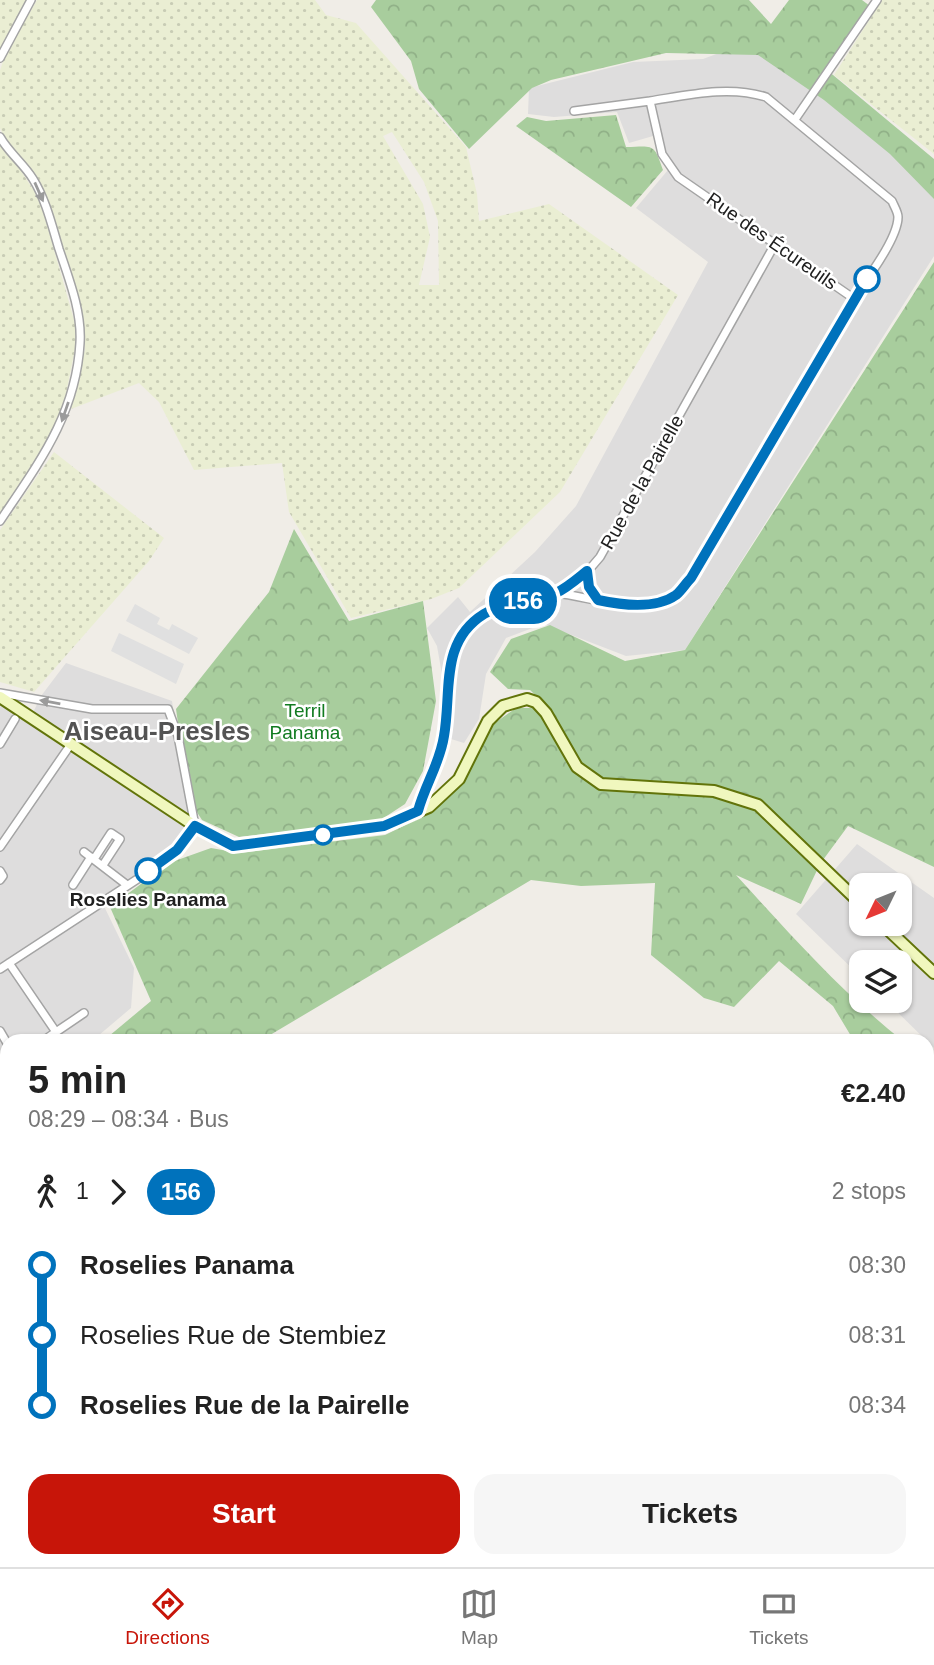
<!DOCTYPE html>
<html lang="en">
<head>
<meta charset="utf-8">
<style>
	:root { --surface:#fff; --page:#f6f6f6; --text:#222; --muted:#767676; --line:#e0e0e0; --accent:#c71509 }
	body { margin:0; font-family:Helvetica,sans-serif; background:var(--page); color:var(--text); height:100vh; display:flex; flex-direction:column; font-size:26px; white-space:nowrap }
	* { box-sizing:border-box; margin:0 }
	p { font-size:23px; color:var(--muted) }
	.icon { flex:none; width:38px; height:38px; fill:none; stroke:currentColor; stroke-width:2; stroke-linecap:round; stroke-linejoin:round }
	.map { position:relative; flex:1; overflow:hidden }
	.sheet { position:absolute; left:0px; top:1034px; width:934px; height:534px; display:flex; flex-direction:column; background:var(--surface); border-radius:21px 21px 0 0; box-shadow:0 2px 5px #0004 }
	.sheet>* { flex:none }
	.badge { padding:0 14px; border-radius:23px; font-size:24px; line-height:46px }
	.needle { width:46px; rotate:227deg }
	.controls { position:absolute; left:849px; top:873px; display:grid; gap:14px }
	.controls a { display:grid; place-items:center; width:63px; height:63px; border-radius:14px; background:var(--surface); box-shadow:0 2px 5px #0004; font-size:35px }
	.map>.badge { position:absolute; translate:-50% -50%; box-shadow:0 0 0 4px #fff }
	.legs { display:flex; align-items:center; gap:10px; height:77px; padding:0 28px; font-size:23px }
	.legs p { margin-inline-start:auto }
	.summary { display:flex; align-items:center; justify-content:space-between; height:119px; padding:0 28px }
	h1 { font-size:38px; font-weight:800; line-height:52px }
	.button { display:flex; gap:14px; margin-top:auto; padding:14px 28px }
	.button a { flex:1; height:80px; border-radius:21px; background:var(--accent); color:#fff; font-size:28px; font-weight:800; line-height:80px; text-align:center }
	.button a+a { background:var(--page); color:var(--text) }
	ul { padding:0 28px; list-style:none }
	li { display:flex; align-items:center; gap:24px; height:70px; font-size:26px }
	li i { display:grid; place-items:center; width:10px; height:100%; margin:0 9px; background:currentColor }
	li i::after { content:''; width:18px; height:18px; margin:-9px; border:5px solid; border-radius:50%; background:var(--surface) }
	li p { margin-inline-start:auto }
	li:first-child i { background:linear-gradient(#0000 50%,currentColor 0) }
	li:last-child i { background:linear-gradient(currentColor 50%,#0000 0) }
	.dock { display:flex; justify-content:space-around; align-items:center; height:98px; border-top:2px solid var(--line); background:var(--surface); font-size:19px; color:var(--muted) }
	.dock a { display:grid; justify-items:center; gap:4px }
	.dock .current { color:var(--accent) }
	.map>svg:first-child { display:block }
	.residential { fill:#dedddd; fill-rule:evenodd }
	.industrial { fill:url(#industrial-furrows) }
	.farmland { fill:url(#farmland-dots); fill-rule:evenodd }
	.forest { fill:url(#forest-crowns) }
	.parking { fill:#e0e0e0 }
	.water { fill:url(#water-waves) }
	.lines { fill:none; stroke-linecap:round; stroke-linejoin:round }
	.street-casing { stroke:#a4a4a4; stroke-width:10 }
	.secondary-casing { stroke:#62740a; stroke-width:14 }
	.street { stroke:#fff; stroke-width:7 }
	.secondary { stroke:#f0f7be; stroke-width:10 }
	.oneway { fill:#9b9b9b }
	.line-1-casing { stroke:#fff; stroke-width:16 }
	.line-1 { stroke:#0072bc; stroke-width:10 }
	.stop-1-dot { fill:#fff; stroke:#0072bc; stroke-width:3.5 }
	.labels { text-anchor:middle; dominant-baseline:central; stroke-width:5; stroke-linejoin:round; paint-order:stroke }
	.street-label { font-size:19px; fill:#202020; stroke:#fff }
	.park-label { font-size:19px; fill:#117b20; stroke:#fff }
	.stop-label { font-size:19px; font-weight:bold; fill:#202020; stroke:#fff }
	.district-label { font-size:26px; font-weight:bold; fill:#535353; stroke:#fff }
</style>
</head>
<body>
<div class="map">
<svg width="934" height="1567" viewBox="0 0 934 1567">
	<defs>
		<pattern id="industrial-furrows" width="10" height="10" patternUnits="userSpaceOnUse" patternTransform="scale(1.75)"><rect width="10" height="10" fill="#e9d9e5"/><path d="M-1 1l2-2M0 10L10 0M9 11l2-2" fill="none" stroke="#c8bac4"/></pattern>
		<pattern id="farmland-dots" width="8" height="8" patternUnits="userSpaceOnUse" patternTransform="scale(1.75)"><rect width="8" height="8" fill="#eaeed3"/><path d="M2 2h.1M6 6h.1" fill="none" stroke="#c8ccb5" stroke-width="1.8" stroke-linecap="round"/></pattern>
		<pattern id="forest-crowns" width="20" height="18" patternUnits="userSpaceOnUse" patternTransform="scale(1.75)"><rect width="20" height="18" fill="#a8cd9d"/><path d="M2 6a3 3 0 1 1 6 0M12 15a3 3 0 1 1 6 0" fill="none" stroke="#90b087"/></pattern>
		<pattern id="water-waves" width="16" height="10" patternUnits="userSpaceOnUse" patternTransform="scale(1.75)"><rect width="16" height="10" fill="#a9cddb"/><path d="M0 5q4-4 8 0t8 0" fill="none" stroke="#91b0bc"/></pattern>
	</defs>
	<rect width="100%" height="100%" fill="#f0ede7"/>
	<path class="residential" d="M730,49L769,50L934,181V256L685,650L626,656L543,624L506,638L486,674L479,719L464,743L438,735L443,680L437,646L427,628L458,597L470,612L535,552L576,506L708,262L636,208L668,170L653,136L629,143L617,112L554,117L528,114L529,88L633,62L703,59Z
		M66,663L172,701L191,826L144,873L101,900L134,968L131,1008L92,1041H7V1120L0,1126V706L29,721L41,696Z
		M857,844L934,898V1048L886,1001H900V962H861V977L796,914ZM861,886H900V924H861Z"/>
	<path class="industrial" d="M7,1350V1561H97L85,1567H0V1360Z
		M928,1373L934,1374V1567H737L738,1561H928Z"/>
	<path class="farmland" d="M0,0H29L0,52Z
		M37,0H315L326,15L356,23L466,147L477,194L479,221L549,204L678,295L560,492L459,588L431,599L351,618L289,512L282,463L194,470L159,402L139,383L71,409L85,349L82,313L38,179L7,142L0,128V70L6,53ZM392,132L424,182L438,221L439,285H419L430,237L423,204L383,136Z
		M882,0H934V154L834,75Z
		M0,144L12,157L40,200L78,334L61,419L45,450L0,516Z
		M54,452L164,538L149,561L34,692L0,682V530Z
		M928,1126L934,1132V1229L928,1222Z"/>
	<path class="forest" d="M376,0H749L771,24L789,0H862L870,6L827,70L934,159V199L890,154L824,100L758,55L666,53L551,80L532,88L469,149L419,89L411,61L371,7Z
		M616,115L626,147C654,146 654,143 663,170L631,207L516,126L527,117L546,121Z
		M934,262V867L848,826L820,864L801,904L736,875C789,933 841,992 903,1041H854L833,1006L779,961L734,1007L704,998L651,955L655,883L581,886L531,880L260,1041H103L151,1001L110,907L169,863L211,848L239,853L385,835L422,817L450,793L492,725L516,708H549L530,690L508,689L490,672L511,639L550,625L625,661L685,650Z
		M294,529L349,621L423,601L436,701L423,771L405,804L379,821L239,837L202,820L189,800L176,709L269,592Z
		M928,1061L934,1066V1131L928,1125Z
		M7,1122V1250L0,1256V1128Z
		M7,1298V1344L0,1353V1306Z"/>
	<path class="parking" d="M135,604L160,618L157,624L169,630L172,624L198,638L189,654L126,621Z
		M119,633L184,664L176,684L111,651Z"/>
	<path class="water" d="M117,1561H257L220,1567H104Z
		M348,1561H481L493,1567H385Z"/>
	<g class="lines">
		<defs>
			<path id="street" d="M0,58L31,0
				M574,111L650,101
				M796,118L877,0
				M0,137C9,153 24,164 33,179C46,200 52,226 59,249C69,279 82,312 80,343C76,415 38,464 0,521
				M587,571L589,587L597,599
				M555,593C591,596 643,619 676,595C682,591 686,583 691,578L853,298C866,281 898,238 898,217C898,212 894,206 892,201L766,97C729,85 688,95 650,101L662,154L678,177L853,298
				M0,693L92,709H168L178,736L195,826L177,850L162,863L0,969
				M0,744L15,719
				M418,811C425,786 439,763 444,736C454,686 435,632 497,608C542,591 566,600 600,557L775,244
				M0,847L71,744
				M84,852L127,885
				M94,859L111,833L120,839L103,865
				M0,871L3,876L0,880
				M73,885L91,857
				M9,963L56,1032L43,1041
				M0,1031L7,1043
				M56,1032L84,1013
				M0,1072L7,1067"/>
			<path id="secondary" d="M0,697L195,826L233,846L384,826L429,807L459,779L488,721L503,706L527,699L536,702L546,713L577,767L601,784L714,791L758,805L861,904
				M882,924L934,973"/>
		</defs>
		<use href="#street" class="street-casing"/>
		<use href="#secondary" class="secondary-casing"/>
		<use href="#street" class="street"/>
		<use href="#secondary" class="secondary"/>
	</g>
	<defs><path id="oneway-solid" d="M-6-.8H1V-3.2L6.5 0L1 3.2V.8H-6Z" transform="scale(1.75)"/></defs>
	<g class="oneway">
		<use href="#oneway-solid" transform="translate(39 192) rotate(66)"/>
		<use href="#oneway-solid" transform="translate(65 412) rotate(109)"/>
		<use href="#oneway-solid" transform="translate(50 702) rotate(-170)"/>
	</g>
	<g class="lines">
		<defs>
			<path id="line-1" d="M148,871L177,850L195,826L233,846L384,826L418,811C425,785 440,763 444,736C452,692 439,642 484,614C506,601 534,603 556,593C567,588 577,579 587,571L589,587L598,600C621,605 655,610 676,595C681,591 686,583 691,578L867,279"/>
		</defs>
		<use href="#line-1" class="line-1-casing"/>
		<use href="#line-1" class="line-1"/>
	</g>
	<g class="stop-1-dot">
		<circle cx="867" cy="279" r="12"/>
		<circle cx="323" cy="835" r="9"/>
		<circle cx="148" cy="871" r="12"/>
	</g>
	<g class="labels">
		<g class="street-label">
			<text transform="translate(772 241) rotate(35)">Rue des Écureuils</text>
			<text transform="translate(642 482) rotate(-61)">Rue de la Pairelle</text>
		</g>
		<g class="park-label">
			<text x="305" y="710">Terril<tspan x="305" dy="22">Panama</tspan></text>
		</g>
		<g class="stop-label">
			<text x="148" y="899">Roselies Panama</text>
		</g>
		<g class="district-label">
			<text x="157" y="731">Aiseau-Presles</text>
		</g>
	</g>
</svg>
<div class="controls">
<a><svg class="needle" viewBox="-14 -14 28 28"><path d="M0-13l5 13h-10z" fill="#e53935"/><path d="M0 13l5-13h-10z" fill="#767676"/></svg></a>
<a><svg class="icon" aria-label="layers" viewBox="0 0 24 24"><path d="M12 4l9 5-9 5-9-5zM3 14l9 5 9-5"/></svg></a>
</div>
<b class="badge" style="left:523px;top:601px;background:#0072bc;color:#fff">156</b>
<section class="sheet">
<div class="summary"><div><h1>5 min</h1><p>08:29 – 08:34 · Bus</p></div><b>€2.40</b></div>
<div class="legs"><svg class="icon" aria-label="walk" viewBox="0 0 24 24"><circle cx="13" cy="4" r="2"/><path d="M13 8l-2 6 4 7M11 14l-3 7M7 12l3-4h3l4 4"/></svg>1<svg class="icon" aria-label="forward" viewBox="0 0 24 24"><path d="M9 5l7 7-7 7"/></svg><b class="badge" style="background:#0072bc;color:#fff">156</b><p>2 stops</p></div>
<ul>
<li><i style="color:#0072bc"></i><b>Roselies Panama</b><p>08:30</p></li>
<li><i style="color:#0072bc"></i><span>Roselies Rue de Stembiez</span><p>08:31</p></li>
<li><i style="color:#0072bc"></i><b>Roselies Rue de la Pairelle</b><p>08:34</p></li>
</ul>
<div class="button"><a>Start</a><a>Tickets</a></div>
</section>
</div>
<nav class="dock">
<a class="current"><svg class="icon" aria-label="directions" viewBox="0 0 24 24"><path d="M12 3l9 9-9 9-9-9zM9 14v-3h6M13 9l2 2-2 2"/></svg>Directions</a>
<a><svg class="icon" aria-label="map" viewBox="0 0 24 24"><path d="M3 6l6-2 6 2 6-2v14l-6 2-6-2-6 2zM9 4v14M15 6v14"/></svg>Map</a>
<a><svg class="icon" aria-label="tickets" viewBox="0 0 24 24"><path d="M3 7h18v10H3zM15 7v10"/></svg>Tickets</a>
</nav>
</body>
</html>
